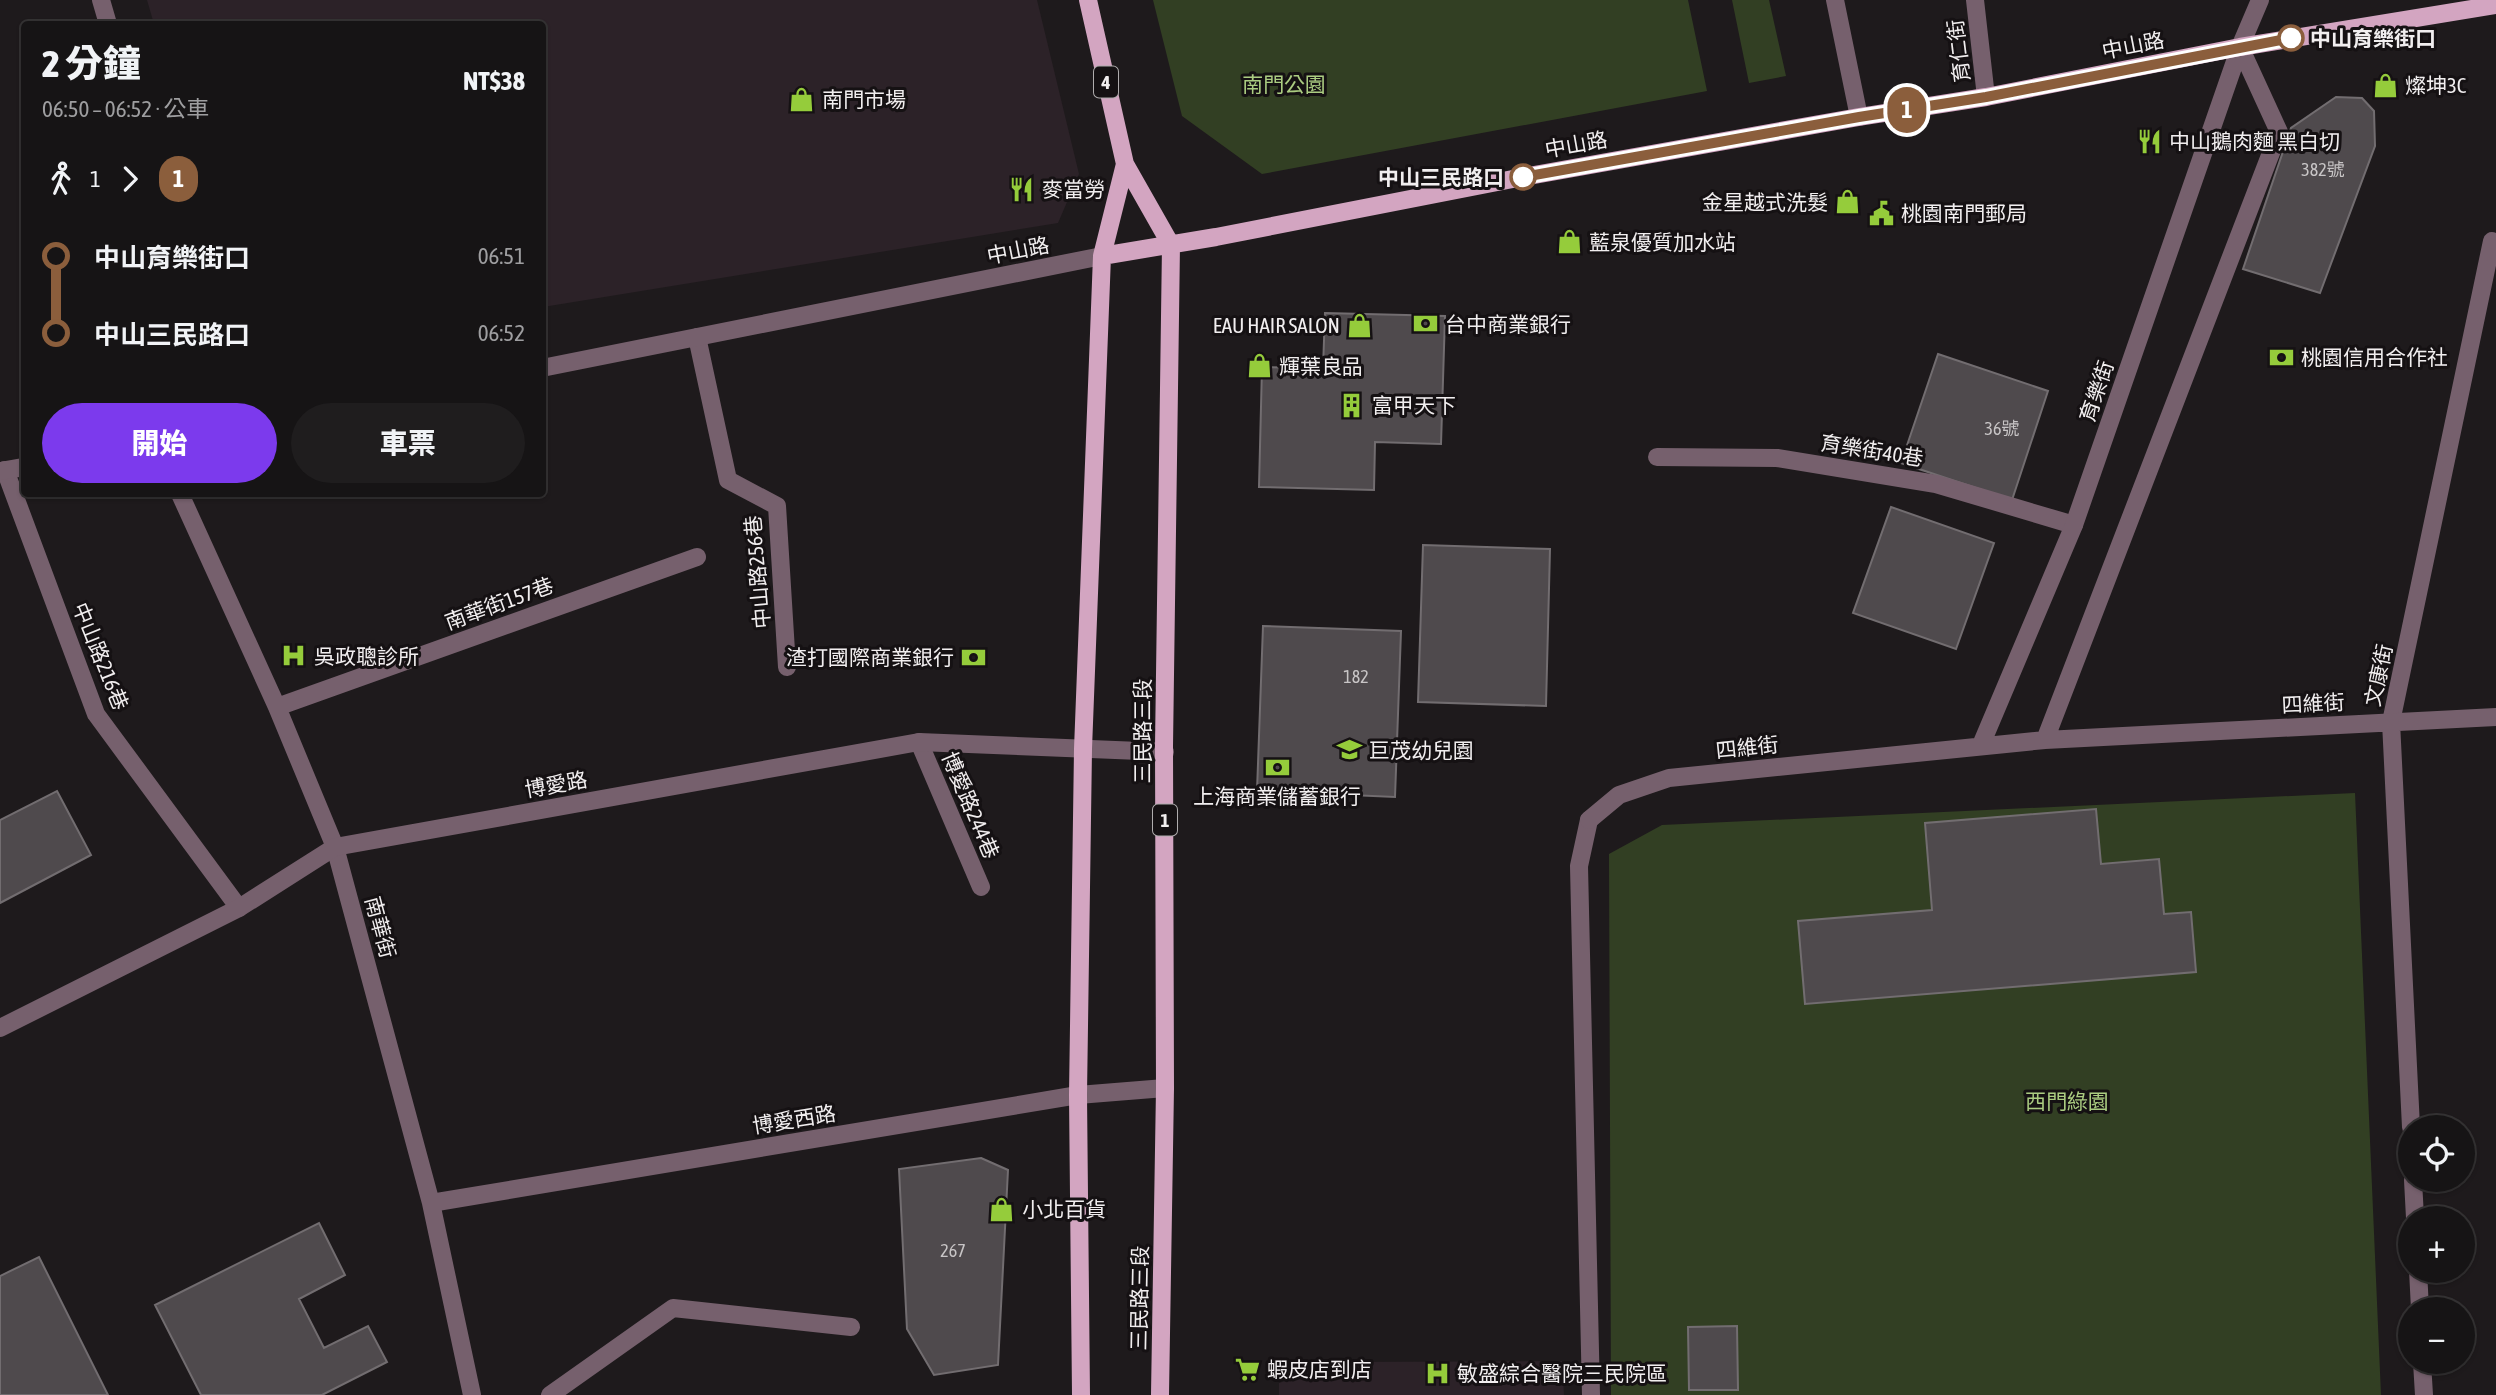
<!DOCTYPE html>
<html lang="zh-TW">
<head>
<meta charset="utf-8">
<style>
	:root { --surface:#161415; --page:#1f1d1e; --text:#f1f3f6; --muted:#9e9ea0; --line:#353334; --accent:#7c3aed }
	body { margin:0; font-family:"Asap Condensed","Noto Sans TC",sans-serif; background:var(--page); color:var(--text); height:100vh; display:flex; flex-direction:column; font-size:26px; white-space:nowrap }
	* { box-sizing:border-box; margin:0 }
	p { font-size:23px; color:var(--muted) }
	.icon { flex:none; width:38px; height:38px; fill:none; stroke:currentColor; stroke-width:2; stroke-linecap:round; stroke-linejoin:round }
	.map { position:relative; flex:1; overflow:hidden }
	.panel { position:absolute; left:21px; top:21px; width:525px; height:476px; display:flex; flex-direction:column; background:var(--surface); border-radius:7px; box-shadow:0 2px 5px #0004,0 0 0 2px var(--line) }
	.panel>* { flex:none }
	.badge { padding:0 14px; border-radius:23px; font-size:24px; line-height:46px }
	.fabs { position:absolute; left:2398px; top:1115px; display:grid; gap:14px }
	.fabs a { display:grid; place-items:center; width:77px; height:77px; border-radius:50%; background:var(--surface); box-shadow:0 2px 5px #0004,0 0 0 2px var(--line); font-size:35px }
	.map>.badge { position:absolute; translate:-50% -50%; box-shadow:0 0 0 4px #fff }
	.legs { display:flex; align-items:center; gap:10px; height:77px; padding:0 21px; font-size:23px }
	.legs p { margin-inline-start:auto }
	.head { display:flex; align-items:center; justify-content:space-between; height:119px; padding:0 21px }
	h1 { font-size:38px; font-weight:800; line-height:52px }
	.cta { display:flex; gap:14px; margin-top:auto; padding:14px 21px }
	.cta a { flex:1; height:80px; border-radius:42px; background:var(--accent); color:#fff; font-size:28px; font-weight:800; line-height:80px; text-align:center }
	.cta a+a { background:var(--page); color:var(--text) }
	ul { padding:0 21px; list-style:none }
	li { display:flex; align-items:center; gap:24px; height:77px; font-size:26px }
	li i { display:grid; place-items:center; width:10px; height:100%; margin:0 9px; background:currentColor }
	li i::after { content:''; width:18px; height:18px; margin:-9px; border:5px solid; border-radius:50%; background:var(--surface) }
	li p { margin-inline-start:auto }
	li:first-child i { background:linear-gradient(#0000 50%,currentColor 0) }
	li:last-child i { background:linear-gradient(currentColor 50%,#0000 0) }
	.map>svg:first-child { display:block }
	.built { fill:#2c2228 }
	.green { fill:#323f23 }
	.building { fill:#4f4a4d; stroke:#726d70; stroke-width:2 }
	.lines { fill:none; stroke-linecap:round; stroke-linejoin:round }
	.service { stroke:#76606d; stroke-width:18 }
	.minor { stroke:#76606d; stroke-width:18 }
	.tertiary { stroke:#76606d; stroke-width:18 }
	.primary { stroke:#d3a5c1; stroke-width:18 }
	.line-1-casing { stroke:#fff; stroke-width:16 }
	.line-1 { stroke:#8b5e3c; stroke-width:10 }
	.stop-1-dot { fill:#fff; stroke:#8b5e3c; stroke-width:3.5 }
	.labels { text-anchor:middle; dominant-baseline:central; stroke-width:6; stroke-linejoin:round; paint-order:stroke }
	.number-label { font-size:18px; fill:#c8c5c6 }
	.shield { fill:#151113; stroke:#afacad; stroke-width:2 }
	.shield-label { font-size:19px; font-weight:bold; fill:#f1eeef }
	.stop-label { font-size:21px; font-weight:bold; fill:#f1eeef; stroke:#151113; text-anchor:start }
	.street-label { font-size:21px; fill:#f1eeef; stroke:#151113 }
	.park-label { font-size:21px; fill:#abcc81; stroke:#151113 }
	.poi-label { font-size:21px; fill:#f1eeef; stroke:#151113; text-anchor:start }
</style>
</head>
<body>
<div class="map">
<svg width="2496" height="1395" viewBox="0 0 2496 1395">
	<rect width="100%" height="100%" fill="#1e1a1c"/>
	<path class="built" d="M147,0H1037L1079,174L1058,223L543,307L542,24H154Z
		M1562,1361L1564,1395H1279V1383L1343,1362Z"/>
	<path class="green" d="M1153,0H1688L1707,91L1262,174L1182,116Z
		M1732,0H1769L1786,76L1749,83Z
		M2355,793L2381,1395H1611L1609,854L1662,825Z"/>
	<path class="building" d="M2336,97L2362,98L2374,111L2375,146L2320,293L2243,269L2291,128Z
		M1325,313L1445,316L1441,444L1375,442L1374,490L1259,487L1262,367L1323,368Z
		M1938,354L2048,391L2012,500L1901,463Z
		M1891,507L1994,543L1956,649L1853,613Z
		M1423,545L1550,549L1546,706L1418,702Z
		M1263,626L1401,631L1395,797L1257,791Z
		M57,791L91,855L0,903V820Z
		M2096,809L2101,864L2159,859L2164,914L2191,912L2196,972L1805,1004L1798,921L1932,910L1925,823Z
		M981,1158L1008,1170L998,1365L934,1375L907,1329L899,1169Z
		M319,1223L345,1275L299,1299L324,1348L368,1326L387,1362L322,1395H201L155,1305Z
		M39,1257L108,1395H0V1276Z
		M1737,1326L1738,1390H1689L1688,1327Z"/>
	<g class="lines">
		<path class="service" d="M1835,0L1859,117
			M1975,0L1986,97
			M697,337L728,480L777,506L787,667
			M1657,457L1777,458L1936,484L2074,525
			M5,470L96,714L239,908
			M180,494L277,707L335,847L431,1203L472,1395
			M277,707L697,557
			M2391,722L2492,241
			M919,742L981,887
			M1589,820L1579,866L1591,1395
			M431,1203L1078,1095L1165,1088
			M550,1395L673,1308L851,1327"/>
		<path class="minor" d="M101,0L108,24
			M2391,722L2411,1127
			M2045,740L2279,132L2240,47
			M1981,745L2074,525L2240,47L2260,0
			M1589,820L1619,795L1669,778L2045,740L2496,717
			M0,1028L239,908L335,847L919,742L1165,752
			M2413,1180L2415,1218
			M2418,1270L2420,1309
			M2422,1362L2424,1395"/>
		<path class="tertiary" d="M542,368L1102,256
			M0,471L24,467"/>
		<path class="primary" d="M1088,0L1125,164L1171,245L1164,746L1165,1088L1160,1395
			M1102,256L1216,237L1523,177L1859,117L1986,97L2240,47L2496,5
			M1081,1395L1078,1095L1083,749L1102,256L1125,164"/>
	</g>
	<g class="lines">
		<defs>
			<path id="line-1" d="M1523,177L1859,117L1986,97L2291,38"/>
		</defs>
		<use href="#line-1" class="line-1-casing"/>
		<use href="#line-1" class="line-1"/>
	</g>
	<defs>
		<symbol id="shop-bare" viewBox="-9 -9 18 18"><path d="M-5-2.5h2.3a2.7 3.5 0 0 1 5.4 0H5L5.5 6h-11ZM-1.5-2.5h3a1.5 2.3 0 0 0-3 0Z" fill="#95cc3b" stroke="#151113" stroke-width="2.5" paint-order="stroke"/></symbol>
		<symbol id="restaurant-bare" viewBox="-9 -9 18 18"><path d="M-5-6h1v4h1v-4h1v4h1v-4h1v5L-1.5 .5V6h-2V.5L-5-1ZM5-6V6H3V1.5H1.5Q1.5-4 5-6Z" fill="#95cc3b" stroke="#151113" stroke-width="2.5" paint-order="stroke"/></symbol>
		<symbol id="civic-bare" viewBox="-9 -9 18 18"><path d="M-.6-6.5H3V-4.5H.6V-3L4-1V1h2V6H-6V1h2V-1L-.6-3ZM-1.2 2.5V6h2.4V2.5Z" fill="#95cc3b" stroke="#151113" stroke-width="2.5" paint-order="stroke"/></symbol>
		<symbol id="bank-bare" viewBox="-9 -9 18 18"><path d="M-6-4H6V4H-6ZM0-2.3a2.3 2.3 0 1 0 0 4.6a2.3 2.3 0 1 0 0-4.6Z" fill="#95cc3b" stroke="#151113" stroke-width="2.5" paint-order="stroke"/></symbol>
		<symbol id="building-bare" viewBox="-9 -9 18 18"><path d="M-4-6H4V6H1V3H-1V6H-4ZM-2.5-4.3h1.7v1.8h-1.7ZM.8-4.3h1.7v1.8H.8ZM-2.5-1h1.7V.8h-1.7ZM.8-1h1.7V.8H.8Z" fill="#95cc3b" stroke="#151113" stroke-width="2.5" paint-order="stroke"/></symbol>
		<symbol id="hospital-bare" viewBox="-9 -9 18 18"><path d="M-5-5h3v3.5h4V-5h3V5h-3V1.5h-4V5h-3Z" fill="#95cc3b" stroke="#151113" stroke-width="2.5" paint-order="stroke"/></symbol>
		<symbol id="school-bare" viewBox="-9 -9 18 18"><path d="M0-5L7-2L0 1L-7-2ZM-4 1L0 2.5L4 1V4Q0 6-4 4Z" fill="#95cc3b" stroke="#151113" stroke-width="2.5" paint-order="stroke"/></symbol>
		<symbol id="supermarket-bare" viewBox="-9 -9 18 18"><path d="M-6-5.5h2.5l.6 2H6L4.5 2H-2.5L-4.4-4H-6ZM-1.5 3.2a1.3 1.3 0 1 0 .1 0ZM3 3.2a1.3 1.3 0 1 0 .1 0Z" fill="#95cc3b" stroke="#151113" stroke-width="2.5" paint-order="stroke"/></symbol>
	</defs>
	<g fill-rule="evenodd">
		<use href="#shop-bare" x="2368" y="68" width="35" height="35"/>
		<use href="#shop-bare" x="784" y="82" width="35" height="35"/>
		<use href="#restaurant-bare" x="2132" y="124" width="35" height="35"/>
		<use href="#restaurant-bare" x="1004" y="172" width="35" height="35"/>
		<use href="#shop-bare" x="1830" y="184" width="35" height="35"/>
		<use href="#civic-bare" x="1864" y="196" width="35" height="35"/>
		<use href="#shop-bare" x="1552" y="224" width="35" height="35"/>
		<use href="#bank-bare" x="1408" y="306" width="35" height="35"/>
		<use href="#shop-bare" x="1342" y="308" width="35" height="35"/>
		<use href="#bank-bare" x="2264" y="340" width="35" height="35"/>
		<use href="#shop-bare" x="1242" y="348" width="35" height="35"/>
		<use href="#building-bare" x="1334" y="388" width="35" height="35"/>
		<use href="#hospital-bare" x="276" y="638" width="35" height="35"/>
		<use href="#bank-bare" x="956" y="640" width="35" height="35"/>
		<use href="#school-bare" x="1332" y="732" width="35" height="35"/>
		<use href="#bank-bare" x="1260" y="750" width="35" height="35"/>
		<use href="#shop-bare" x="984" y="1192" width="35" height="35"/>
		<use href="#supermarket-bare" x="1230" y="1352" width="35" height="35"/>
		<use href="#hospital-bare" x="1420" y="1356" width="35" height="35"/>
	</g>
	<g class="stop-1-dot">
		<circle cx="2291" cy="38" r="12"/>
		<circle cx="1523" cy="177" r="12"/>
	</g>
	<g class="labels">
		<g class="number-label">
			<text x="2323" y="169">382號</text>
			<text x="2002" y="428">36號</text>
			<text x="1356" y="676">182</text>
			<text x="953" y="1250">267</text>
		</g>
		<g class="shield">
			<rect x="1094" y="66.5" width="24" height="31" rx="5"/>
			<rect x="1153" y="804.5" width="24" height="31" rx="5"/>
		</g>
		<g class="shield-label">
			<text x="1106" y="82">4</text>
			<text x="1165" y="820">1</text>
		</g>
		<g class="stop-label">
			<text x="2310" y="38">中山育樂街口</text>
			<text x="1504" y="177" text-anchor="end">中山三民路口</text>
		</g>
		<g class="street-label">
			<text transform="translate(2133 45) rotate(-11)">中山路</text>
			<text transform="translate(1958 51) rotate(-97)">育仁街</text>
			<text transform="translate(1576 144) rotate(-10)">中山路</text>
			<text transform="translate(1018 250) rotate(-11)">中山路</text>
			<text transform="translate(2096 391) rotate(-71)">育樂街</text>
			<text transform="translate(1872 450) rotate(9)">育樂街40巷</text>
			<text transform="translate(757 572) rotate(-95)">中山路256巷</text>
			<text transform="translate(499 603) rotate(-20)">南華街157巷</text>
			<text transform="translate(101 656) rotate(68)">中山路216巷</text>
			<text transform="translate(2378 675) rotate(-78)">文康街</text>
			<text transform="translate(2313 703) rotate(-3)">四維街</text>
			<text transform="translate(1142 731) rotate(-90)">三民路三段</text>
			<text transform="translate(1747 747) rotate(-6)">四維街</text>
			<text transform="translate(556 784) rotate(-10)">博愛路</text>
			<text transform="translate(971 805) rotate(67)">博愛路244巷</text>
			<text transform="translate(381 927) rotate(75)">南華街</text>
			<text transform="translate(794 1119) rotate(-9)">博愛西路</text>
			<text transform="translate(1139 1298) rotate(-89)">三民路三段</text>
		</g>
		<g class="park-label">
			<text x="1284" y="84">南門公園</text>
			<text x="2067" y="1101">西門綠園</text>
		</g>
		<g class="poi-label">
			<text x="2405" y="85">燦坤3C</text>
			<text x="822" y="99">南門市場</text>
			<text x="2169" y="141">中山鵝肉麵 黑白切</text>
			<text x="1042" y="189">麥當勞</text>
			<text x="1828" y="202" text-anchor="end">金星越式洗髮</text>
			<text x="1901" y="213">桃園南門郵局</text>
			<text x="1589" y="242">藍泉優質加水站</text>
			<text x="1445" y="324">台中商業銀行</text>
			<text x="1340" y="325" text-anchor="end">EAU HAIR SALON</text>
			<text x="2301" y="357">桃園信用合作社</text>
			<text x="1279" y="366">輝葉良品</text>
			<text x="1372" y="405">富甲天下</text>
			<text x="314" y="656">吳政聰診所</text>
			<text x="954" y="657" text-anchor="end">渣打國際商業銀行</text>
			<text x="1369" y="750">巨茂幼兒園</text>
			<text x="1277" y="796" text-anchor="middle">上海商業儲蓄銀行</text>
			<text x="1022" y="1209">小北百貨</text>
			<text x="1267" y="1369">蝦皮店到店</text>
			<text x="1457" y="1373">敏盛綜合醫院三民院區</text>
		</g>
	</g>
</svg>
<div class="fabs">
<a><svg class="icon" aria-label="locate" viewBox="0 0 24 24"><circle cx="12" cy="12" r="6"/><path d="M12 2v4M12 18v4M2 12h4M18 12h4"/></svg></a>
<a>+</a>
<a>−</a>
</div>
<b class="badge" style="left:1907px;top:110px;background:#8b5e3c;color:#fff">1</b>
<section class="panel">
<div class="head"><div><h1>2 分鐘</h1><p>06:50 – 06:52 · 公車</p></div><b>NT$38</b></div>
<div class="legs"><svg class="icon" aria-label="walk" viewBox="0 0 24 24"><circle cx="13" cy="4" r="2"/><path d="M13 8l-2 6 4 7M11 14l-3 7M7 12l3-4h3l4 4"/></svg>1<svg class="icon" aria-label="forward" viewBox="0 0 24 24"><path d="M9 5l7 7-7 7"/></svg><b class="badge" style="background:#8b5e3c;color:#fff">1</b></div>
<ul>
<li><i style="color:#8b5e3c"></i><b>中山育樂街口</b><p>06:51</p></li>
<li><i style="color:#8b5e3c"></i><b>中山三民路口</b><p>06:52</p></li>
</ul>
<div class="cta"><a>開始</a><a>車票</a></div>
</section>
</div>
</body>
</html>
